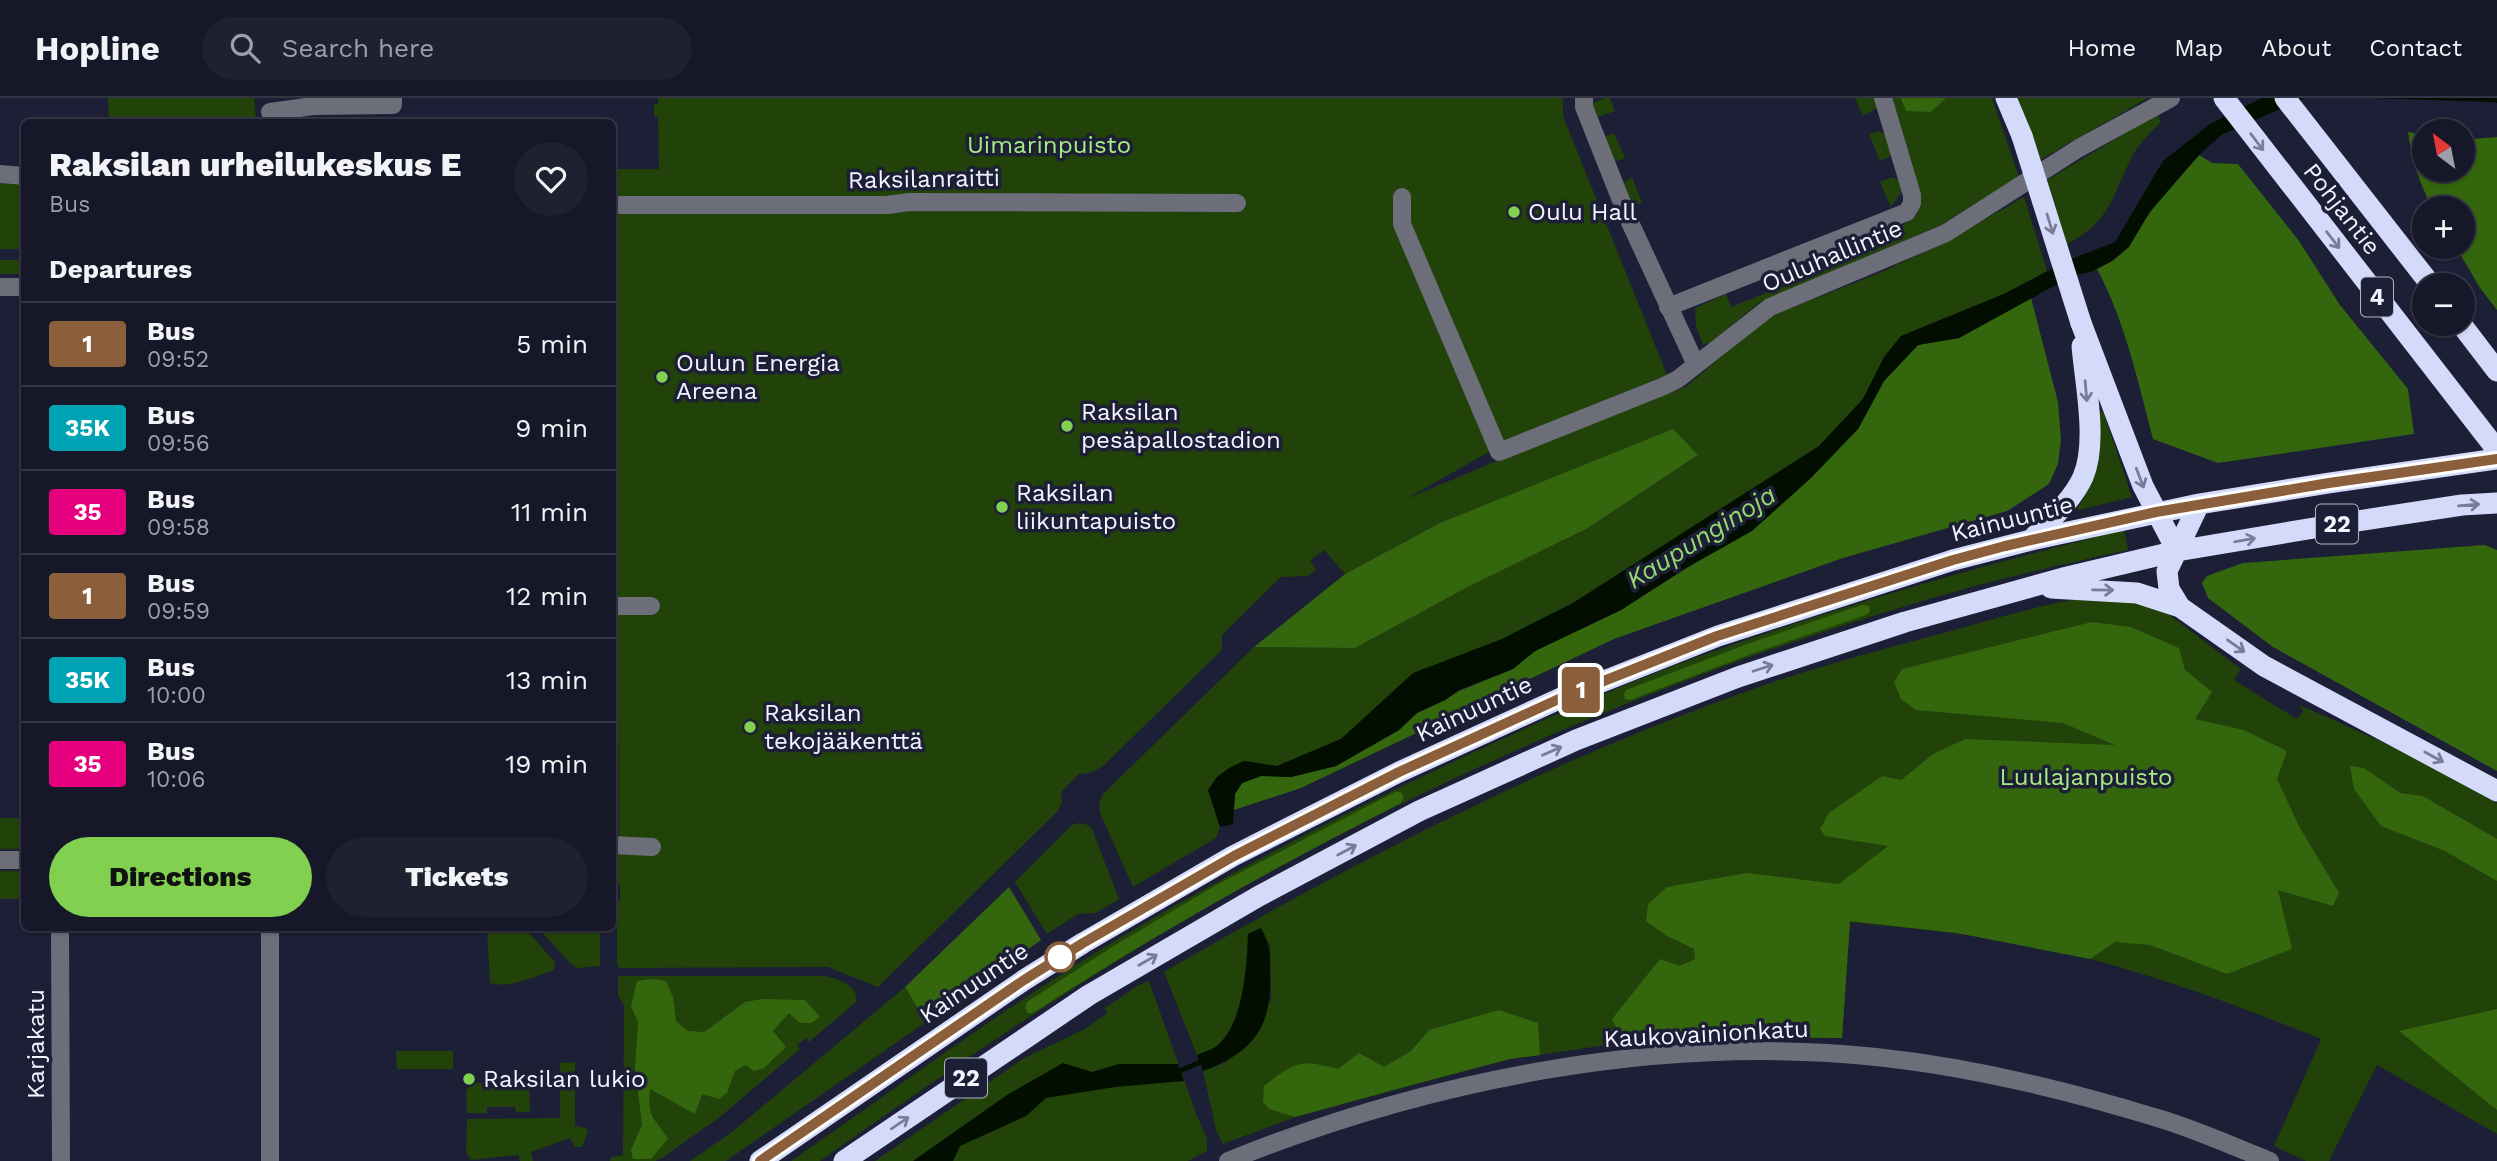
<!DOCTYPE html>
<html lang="en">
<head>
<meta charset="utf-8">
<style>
	:root { --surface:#161728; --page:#1f2030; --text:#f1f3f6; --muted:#9e9fa8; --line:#353645; --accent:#81d050 }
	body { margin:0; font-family:"Work Sans",sans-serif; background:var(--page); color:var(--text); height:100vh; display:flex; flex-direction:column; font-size:26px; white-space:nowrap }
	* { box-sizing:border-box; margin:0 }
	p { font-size:23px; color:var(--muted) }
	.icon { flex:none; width:38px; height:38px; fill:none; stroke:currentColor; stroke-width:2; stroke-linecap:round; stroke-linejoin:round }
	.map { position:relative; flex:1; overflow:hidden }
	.panel { position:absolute; left:21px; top:21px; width:595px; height:812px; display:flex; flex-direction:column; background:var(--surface); border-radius:10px; box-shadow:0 2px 5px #0004,0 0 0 2px var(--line) }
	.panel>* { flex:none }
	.badge { padding:0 14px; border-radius:5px; font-size:24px; line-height:46px }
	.needle { width:46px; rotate:328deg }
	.controls { position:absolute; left:2412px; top:21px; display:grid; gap:14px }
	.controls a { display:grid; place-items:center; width:63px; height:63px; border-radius:50%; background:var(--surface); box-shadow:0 2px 5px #0004,0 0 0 2px var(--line); font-size:35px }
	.map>.badge { position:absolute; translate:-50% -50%; box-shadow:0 0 0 4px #fff }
	h2 { padding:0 28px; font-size:26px; line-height:63px }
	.round { display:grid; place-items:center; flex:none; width:74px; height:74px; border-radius:37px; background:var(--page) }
	.headline { display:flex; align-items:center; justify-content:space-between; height:119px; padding:0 28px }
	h1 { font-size:33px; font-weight:800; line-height:52px }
	.action { display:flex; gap:14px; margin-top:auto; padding:14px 28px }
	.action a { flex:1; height:80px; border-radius:42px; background:var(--accent); color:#111; font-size:28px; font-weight:800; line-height:80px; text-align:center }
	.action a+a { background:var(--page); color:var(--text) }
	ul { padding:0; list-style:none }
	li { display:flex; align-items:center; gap:21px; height:84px; padding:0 28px; border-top:2px solid var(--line) }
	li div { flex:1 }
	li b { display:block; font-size:26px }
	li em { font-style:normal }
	li .badge { min-width:77px; font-weight:700; text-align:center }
	header { display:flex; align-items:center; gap:42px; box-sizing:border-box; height:98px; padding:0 35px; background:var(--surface); border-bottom:2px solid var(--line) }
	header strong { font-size:33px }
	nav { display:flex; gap:38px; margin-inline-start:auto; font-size:24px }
	.search { width:490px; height:63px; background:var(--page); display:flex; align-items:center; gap:18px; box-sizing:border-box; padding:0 24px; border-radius:38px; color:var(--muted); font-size:26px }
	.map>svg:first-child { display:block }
	.green { fill:#214209 }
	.forest { fill:#34660e }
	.water { fill:#020e00 }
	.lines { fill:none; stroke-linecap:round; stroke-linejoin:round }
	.stream { stroke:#020e00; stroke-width:5 }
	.minor { stroke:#6c6e7a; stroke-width:18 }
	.highway { stroke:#d4daf9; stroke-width:21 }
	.highway-bridge { stroke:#d4daf9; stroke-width:21 }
	.oneway { stroke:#787c98 }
	.line-casing { stroke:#fff; stroke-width:16 }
	.line { stroke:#8b5e3c; stroke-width:10 }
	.poi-dot { fill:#81d050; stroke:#1d1f36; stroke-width:2.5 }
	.stop-dot { fill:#fff; stroke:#8b5e3c; stroke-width:3.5 }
	.labels { text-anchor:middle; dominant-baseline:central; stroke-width:7; stroke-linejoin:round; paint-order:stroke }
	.shield { fill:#1d1f36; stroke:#b3b4c2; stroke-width:2 }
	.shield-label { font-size:23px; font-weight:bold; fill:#f3f4fe }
	.park-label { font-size:24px; fill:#a6ec80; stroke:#1d1f36 }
	.street-label { font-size:24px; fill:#f3f4fe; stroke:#1d1f36 }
	.poi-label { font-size:24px; fill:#f3f4fe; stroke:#1d1f36; text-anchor:start }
	.water-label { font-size:26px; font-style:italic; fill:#94d96d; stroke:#1d1f36 }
</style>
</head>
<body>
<header>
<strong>Hopline</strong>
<div class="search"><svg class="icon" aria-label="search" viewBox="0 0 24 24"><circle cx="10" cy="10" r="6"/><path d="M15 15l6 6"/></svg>Search here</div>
<nav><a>Home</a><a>Map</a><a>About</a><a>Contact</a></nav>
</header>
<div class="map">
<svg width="2497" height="1063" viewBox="0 0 2497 1063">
	<rect width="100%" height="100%" fill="#1d1f36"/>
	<path class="green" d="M108,0H254L256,24H109Z
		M658,0H1563V18L1667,277L1517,338L1406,401L1552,340L1687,288L1749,235L1778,215L1882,174L1949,142L2024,99L2047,173L2004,196L1901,238L1875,277L1863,301L1819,348L1573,505L1502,541L1371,615L1341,641L1277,668L1244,663L1208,692L1220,729L1216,740L1133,789L1100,715L1099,706L1103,696L1254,549L1355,550L1466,490L1588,430L1697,358L1672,332L1440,425L1345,476L1324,452L1310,462L1316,472L1308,478L1281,479L1222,537V552L1102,669L1089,675L1079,676L1061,694L1062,704L1058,713L878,889L828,869L620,870L617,867V804L620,803V787L617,786V757L619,755L617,466L615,465C614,449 617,435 617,419H612V115L680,114L682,98H613V71H659L658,19H654V6H658Z
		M1605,0H1610L1615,13L1598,19L1593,10V5Z
		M1855,0H1874L1877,10L1863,18Z
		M1892,0H1992L2019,79L1941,127L1759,205L1711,244L1703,247L1696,228L1695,210L1726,196L1731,209L1789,186L1784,173L1903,127L1917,117L1921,100Z
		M2014,0H2148L2040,62Z
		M2157,16L2161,24C2151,34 2140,44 2133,57C2111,98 2113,122 2067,146L2047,82Z
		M1879,33L1885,36L1891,56L1889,59L1880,63L1869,36Z
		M1614,35L1625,60L1617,63L1614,61L1606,41V38Z
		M1632,79L1642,105L1635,107L1632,106L1624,85Z
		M1893,79L1898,82L1902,93L1891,109L1880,84Z
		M0,85L24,87V151H0Z
		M0,162H24V176H0Z
		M2103,313L2132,399L2079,412L2077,411C2100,377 2095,353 2096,315Z
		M2124,432L2128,452C2078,463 2028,474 1979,487C1702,563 1433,677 1186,821C1060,895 939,979 820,1063H791C905,984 1018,899 1138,829C1245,766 1356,709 1468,657C1543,622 1618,588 1695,560C1836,509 1979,468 2124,432Z
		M2077,501L2135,504L2168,516L2241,571L2234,582L2297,621L2303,614L2300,607L2400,652L2497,705V1036L2377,967L2329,1063H2306L2274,1048L2321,941C2224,902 2127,866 2023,846C1966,835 1908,830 1850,824L1842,940L1688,938L1641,942L1510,961L1295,1019L1223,1046L1216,1032L1203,973L1227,964L1271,902L1270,846L1248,836C1247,868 1244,925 1217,948C1212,952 1203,955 1197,957L1164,874C1350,766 1542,666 1745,594C1805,572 1867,556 1928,539C1977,526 2026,510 2077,501Z
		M0,720H24V751H0Z
		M1079,725L1088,727L1092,731L1119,801L1096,815L1078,816L1047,836L1015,784L1072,727Z
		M0,773H24V801H0Z
		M487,830H525L552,861L555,865L554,872C536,878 509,891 490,885Z
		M538,830H600V868L577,870L571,866Z
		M618,878H826C840,882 859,887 856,904L809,944L806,940L797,947L800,951L720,1019L662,1060L655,1063H610L611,1059L623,1057L624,908L618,897Z
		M1149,883L1197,1018L1207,1041V1053L1188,1063H875L1024,960L1085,931L1107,915L1105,910L1137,888Z
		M905,889L926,924L726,1063H690L732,1034Z
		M396,953H453V971H397Z
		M575,964V1028L586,1030L588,1034L582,1049H575L570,1040L531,1054L533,1063H520L518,1057L471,1062L466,1054L467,1021L560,1020V965Z
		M529,984L530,1014H516L515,1009H487V1015H467L466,993L472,985Z"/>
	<path class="forest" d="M1901,0H1946L1931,14L1906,13Z
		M2408,34L2424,37V72H2462V42L2497,39V212L2480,190L2456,149H2462V110H2433C2419,86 2412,61 2408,34Z
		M2199,57L2212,65L2238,66L2299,143L2340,207L2408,291L2414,336L2218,365L2153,341C2138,284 2125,223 2097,171C2131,154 2129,145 2149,116C2163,95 2183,76 2199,57Z
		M2031,200L2058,304L2061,341L2058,366L2049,386L2007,413L1843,460L1614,541L1301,690L1234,712L1235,696L1242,685L1261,678L1291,679L1336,668L1399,632L1417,615L1445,602L1459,593L1513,571L1535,553L1621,512L1701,461L1835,353L1858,331L1884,283L1918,247L1959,240Z
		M1673,331L1698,357L1588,430L1466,490L1355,550L1254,549L1345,476L1440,425Z
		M2485,447L2497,452V673L2273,549L2208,500L2202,485L2207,478L2243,465Z
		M1862,507L1869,508L1870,514L1866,517L1754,555L1630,602L1625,601L1624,596L1626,592L1750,545Z
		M2092,524L2131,529L2179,550L2185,572L2212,594L2195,621L2244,632L2287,653L2277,681L2300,730L2339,795L2333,808L2278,792L2292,851L2227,876L2150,847L2115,844L2090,861L1957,835L1850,823L1842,940L1688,938L1641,942L1617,931L1612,921L1660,861L1680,868L1695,861L1694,851L1667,838L1646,823L1648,806L1667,789L1747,775L1839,786L1888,748L1825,738L1820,731L1829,715L1882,678L1901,682L1933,656L1965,641L2115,647L2063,625L1916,612L1901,601L1894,584L1902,571Z
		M2350,668L2364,670L2400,695L2423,698L2497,741V783L2445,753L2381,728L2354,691Z
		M1395,694H1401L1404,699L1401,705C1275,769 1152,838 1033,915H1028L1025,910L1027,904L1112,849L1218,786Z
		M1009,789L1041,842L926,924L905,889Z
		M653,881L666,883L673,899L676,923L688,933L704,934L745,904L762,901L805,902L820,919L811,925H800L789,915L773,933L786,949L764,970L754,973L746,967L735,973L727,995L719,1001L702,996L695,1016L650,991C647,1021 654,1018 668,1041L651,1061H633L631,1052L642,1027L635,969L638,924L631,908L637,883Z
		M2497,911V1012L2399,933Z
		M1499,912L1538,925L1540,957L1510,961L1411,987L1295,1019L1269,1011L1263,1004L1264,988C1295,964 1300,961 1338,971L1359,955L1384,969L1411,953L1429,932Z"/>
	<path class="water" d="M2262,0H2305L2221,37L2199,57L2149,115L2129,149L2112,163L2091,174L2074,177L1959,240L1918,247L1884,283L1858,331L1811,380L1752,433L1681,473L1621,512L1535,553L1513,571L1459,592L1445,602L1417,615L1399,632L1336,668L1291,679L1261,678L1242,685L1235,696L1233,726L1220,729L1208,692L1217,679L1229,670L1244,663L1277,668L1341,641L1413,575L1502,541L1573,505L1819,348L1863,301L1884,259L1901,238L2004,196L2069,162L2115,144L2163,63L2210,26Z
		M2370,0H2497V5L2492,4Z
		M1261,830C1271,848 1270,856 1270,876C1272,930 1253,954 1203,973L1197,957C1203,954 1212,952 1217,948C1244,925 1247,868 1248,836Z
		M1063,965L1092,974L1119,966H1178L1184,983L1115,989L1046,1000L1026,1018L960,1048L953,1063H913L1007,997Z"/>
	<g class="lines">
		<path class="stream" d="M1175,975L1205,962"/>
		<path class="minor" d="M1584,0V9L1628,120L1696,267
			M270,14L313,8L393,7V0
			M0,76L24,78
			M1402,99V126L1499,354L1664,288L1678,281L1770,209L1946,135L2079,50L2171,0
			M612,107H887L909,104L1237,105
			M0,189H24
			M1668,209L1907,114L1912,105V97L1883,0
			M612,508H651
			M612,747L652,749
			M0,762H24
			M60,830L61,1063
			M270,830V1063
			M1228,1063C1428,982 1660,936 1876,959C1970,969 2063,991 2154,1019C2193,1030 2232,1048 2270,1063"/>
		<path class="highway" d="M2006,0L2022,38
			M2224,0L2497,352
			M2285,0L2431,187
			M2081,225L2143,388L2177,453
			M2461,226L2497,273
			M2031,442C2049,423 2072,403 2083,379C2098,344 2085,285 2082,248
			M2051,490L2137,495L2180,509L2264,568L2497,693
			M2180,509L2169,491L2167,473L2199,406
			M760,1063L1024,882L1083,845L1233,758L1399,674L1561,600L1718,538L1953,462L2031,442L2199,406L2329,385L2497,361
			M844,1063L1089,897L1259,798L1419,713L1576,642L1738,579L1905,524L2063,480L2177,453L2338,426L2462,407L2497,405"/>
		<path class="highway-bridge" d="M2022,38L2081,225"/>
	</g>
	<defs><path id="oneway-shaft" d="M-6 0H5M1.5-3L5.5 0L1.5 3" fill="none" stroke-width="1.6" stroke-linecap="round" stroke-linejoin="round" transform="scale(1.75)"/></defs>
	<g class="oneway">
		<use href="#oneway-shaft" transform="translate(2257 44) rotate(53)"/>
		<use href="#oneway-shaft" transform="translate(2050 126) rotate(73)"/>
		<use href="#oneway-shaft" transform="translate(2333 142) rotate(52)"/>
		<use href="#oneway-shaft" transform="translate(2086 293) rotate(85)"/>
		<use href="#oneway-shaft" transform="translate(2140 380) rotate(69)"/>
		<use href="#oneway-shaft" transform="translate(2469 407) rotate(-5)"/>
		<use href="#oneway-shaft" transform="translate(2245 442) rotate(-10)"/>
		<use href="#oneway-shaft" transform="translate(2103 492) rotate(1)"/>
		<use href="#oneway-shaft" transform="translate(2236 548) rotate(35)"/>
		<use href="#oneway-shaft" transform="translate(1763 570) rotate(-18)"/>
		<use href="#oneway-shaft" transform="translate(1552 653) rotate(-24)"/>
		<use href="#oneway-shaft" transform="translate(2434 659) rotate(29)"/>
		<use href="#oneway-shaft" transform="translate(1347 752) rotate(-28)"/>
		<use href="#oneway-shaft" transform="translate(1148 862) rotate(-30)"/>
		<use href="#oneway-shaft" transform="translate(900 1025) rotate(-34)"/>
	</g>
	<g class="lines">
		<defs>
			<path id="line" d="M760,1063L1024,882L1083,845L1234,758L1399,674L1561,600L1717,538L1953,462L2005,448L2156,414L2329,385L2497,361"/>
		</defs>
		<use href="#line" class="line-casing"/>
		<use href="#line" class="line"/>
	</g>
	<g class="poi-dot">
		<circle cx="1514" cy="114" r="7"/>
		<circle cx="662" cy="279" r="7"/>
		<circle cx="1067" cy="328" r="7"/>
		<circle cx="1002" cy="409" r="7"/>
		<circle cx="750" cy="629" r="7"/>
		<circle cx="469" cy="981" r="7"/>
	</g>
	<circle class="stop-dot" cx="1060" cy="859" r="14"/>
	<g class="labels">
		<g class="shield">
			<rect x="2361" y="179.5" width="32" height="39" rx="5"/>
			<rect x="2316" y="406.5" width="42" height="39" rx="5"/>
			<rect x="945" y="960.5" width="42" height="39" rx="5"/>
		</g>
		<g class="shield-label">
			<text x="2377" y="199">4</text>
			<text x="2337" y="426">22</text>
			<text x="966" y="980">22</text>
		</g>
		<g class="park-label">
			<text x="1049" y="47">Uimarinpuisto</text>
			<text x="2086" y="679">Luulajanpuisto</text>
		</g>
		<g class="street-label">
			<text transform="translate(924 81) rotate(-1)">Raksilanraitti</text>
			<text transform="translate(2342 111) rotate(52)">Pohjantie</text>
			<text transform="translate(1832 158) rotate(-23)">Ouluhallintie</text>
			<text transform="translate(2012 421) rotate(-14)">Kainuuntie</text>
			<text transform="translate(1474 611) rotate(-25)">Kainuuntie</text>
			<text transform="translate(974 885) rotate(-34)">Kainuuntie</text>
			<text transform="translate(1706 936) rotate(-3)">Kaukovainionkatu</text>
			<text transform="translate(36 946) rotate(-90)">Karjakatu</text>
		</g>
		<g class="poi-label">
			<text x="1528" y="114">Oulu Hall</text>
			<text x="676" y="265">Oulun Energia<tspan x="676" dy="28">Areena</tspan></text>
			<text x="1081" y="314">Raksilan<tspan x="1081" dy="28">pesäpallostadion</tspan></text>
			<text x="1016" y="395">Raksilan<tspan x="1016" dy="28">liikuntapuisto</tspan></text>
			<text x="764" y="615">Raksilan<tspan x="764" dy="28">tekojääkenttä</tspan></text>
			<text x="483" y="981">Raksilan lukio</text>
		</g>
		<g class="water-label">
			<text transform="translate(1701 439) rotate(-32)">Kaupunginoja</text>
		</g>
	</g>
</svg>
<div class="controls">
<a><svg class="needle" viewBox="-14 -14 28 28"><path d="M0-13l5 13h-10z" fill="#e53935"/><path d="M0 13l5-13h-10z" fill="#9e9fa8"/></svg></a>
<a>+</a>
<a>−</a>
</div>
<b class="badge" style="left:1581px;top:592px;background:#8b5e3c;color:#fff">1</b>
<section class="panel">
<div class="headline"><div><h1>Raksilan urheilukeskus E</h1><p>Bus</p></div><a class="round"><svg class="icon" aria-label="heart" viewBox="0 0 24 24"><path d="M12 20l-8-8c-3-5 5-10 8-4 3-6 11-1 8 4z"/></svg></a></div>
<h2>Departures</h2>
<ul>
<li><span class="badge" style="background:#8b5e3c;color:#fff">1</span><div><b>Bus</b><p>09:52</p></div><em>5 min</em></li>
<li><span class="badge" style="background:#00a3b4;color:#fff">35K</span><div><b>Bus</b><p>09:56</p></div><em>9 min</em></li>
<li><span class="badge" style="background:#e6007e;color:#fff">35</span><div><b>Bus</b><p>09:58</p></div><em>11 min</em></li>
<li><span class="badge" style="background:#8b5e3c;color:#fff">1</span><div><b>Bus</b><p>09:59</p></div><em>12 min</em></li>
<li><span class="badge" style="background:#00a3b4;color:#fff">35K</span><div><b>Bus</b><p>10:00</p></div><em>13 min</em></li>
<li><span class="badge" style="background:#e6007e;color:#fff">35</span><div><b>Bus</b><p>10:06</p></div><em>19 min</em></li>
</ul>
<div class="action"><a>Directions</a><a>Tickets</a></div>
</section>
</div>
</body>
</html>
